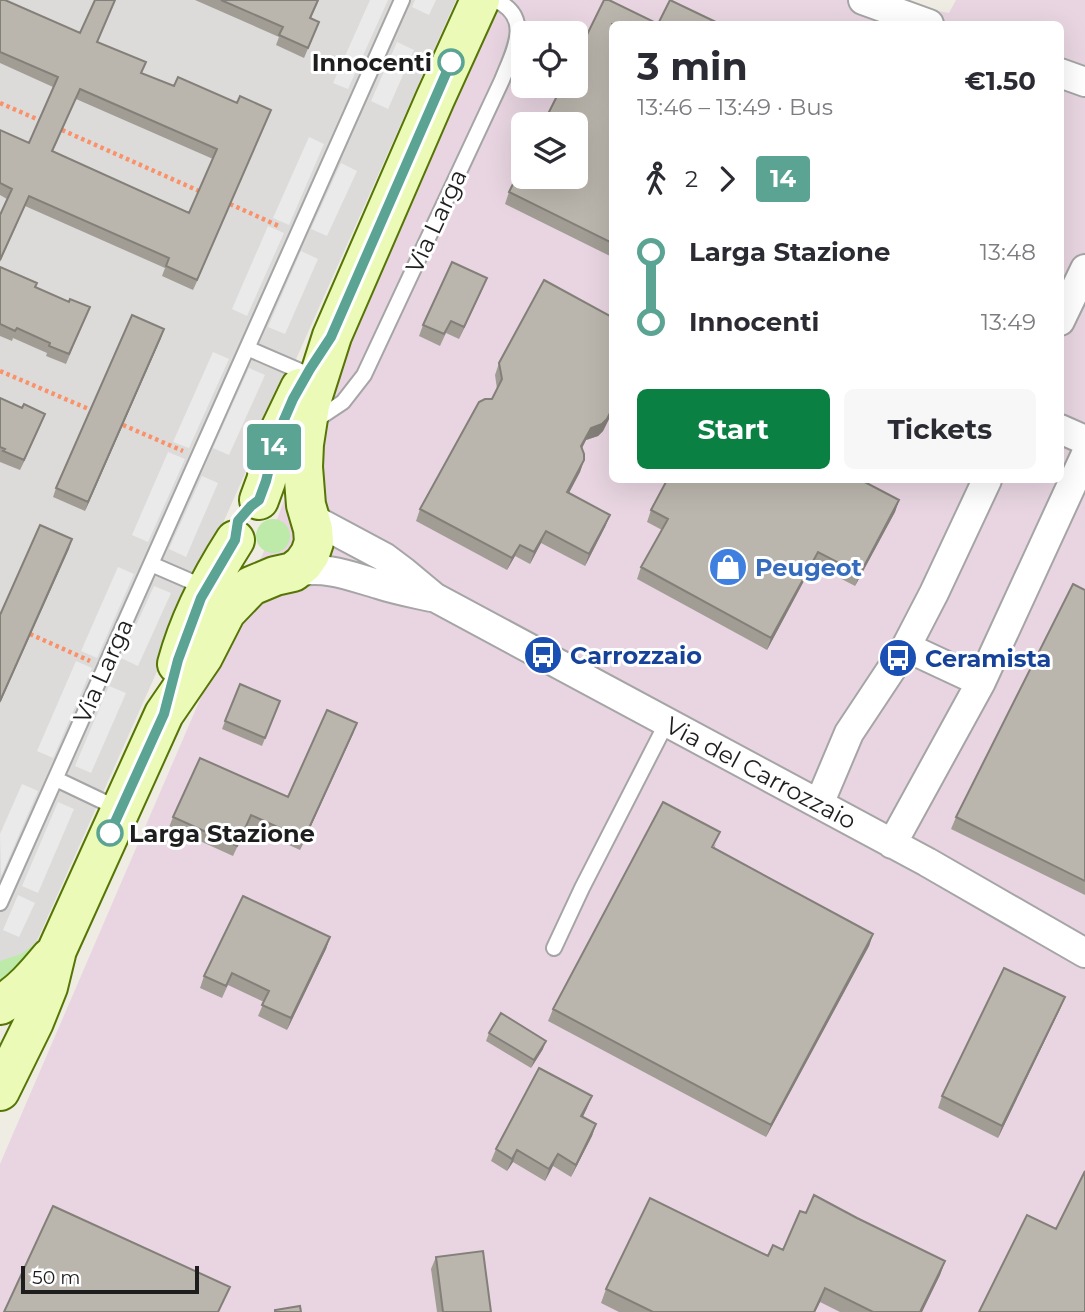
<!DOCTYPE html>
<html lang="en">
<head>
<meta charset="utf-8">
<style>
	:root { --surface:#fff; --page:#f7f7f7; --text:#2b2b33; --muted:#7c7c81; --accent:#0b8043 }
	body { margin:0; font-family:Montserrat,sans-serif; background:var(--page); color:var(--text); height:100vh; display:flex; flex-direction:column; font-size:26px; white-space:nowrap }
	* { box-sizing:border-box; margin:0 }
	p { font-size:23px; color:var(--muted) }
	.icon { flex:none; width:38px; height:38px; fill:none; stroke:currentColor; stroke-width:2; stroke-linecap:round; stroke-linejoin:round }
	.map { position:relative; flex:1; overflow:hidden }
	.sheet { position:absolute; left:609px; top:21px; width:455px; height:462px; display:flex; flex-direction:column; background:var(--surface); border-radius:10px; box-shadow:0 7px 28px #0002 }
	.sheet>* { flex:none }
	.badge { padding:0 14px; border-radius:5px; font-size:24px; line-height:46px }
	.tools { position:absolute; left:511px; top:21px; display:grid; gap:14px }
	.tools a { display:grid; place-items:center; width:77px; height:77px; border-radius:10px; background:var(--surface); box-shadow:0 7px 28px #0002; font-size:35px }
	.scale { position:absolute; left:21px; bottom:18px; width:178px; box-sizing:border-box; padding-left:7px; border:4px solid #1e1e1e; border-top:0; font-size:19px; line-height:24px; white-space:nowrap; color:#1e1e1e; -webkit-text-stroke:5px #fff; paint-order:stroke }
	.map>.badge { position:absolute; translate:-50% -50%; box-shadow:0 0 0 4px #fff }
	.legs { display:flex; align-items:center; gap:10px; height:77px; padding:0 28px; font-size:23px }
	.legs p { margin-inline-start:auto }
	.overview { display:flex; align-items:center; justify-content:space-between; height:119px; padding:0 28px }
	h1 { font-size:38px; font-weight:700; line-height:52px }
	.primary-button { display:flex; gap:14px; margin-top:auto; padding:14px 28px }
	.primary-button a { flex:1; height:80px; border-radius:10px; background:var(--accent); color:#fff; font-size:28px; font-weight:700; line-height:80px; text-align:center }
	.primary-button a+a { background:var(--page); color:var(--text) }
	ul { padding:0 28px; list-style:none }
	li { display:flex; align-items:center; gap:24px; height:70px; font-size:26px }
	li i { display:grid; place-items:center; width:10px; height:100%; margin:0 9px; background:currentColor }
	li i::after { content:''; width:18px; height:18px; margin:-9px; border:5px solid; border-radius:50%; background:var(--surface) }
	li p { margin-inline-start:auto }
	li:first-child i { background:linear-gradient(#0000 50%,currentColor 0) }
	li:last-child i { background:linear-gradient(currentColor 50%,#0000 0) }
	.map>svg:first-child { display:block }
	.residential { fill:#dcdbda }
	.industrial { fill:#e8d5e1; fill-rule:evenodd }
	.grass { fill:#bdeaa9 }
	.parking { fill:#eaeaea }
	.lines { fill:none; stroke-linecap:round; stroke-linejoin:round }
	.lane-casing { stroke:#a5a5a5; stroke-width:18 }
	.street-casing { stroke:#a5a5a5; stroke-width:32 }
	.secondary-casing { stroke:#557504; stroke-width:42 }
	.path { stroke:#fa9169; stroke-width:4.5; stroke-dasharray:3.5 3.5; stroke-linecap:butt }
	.lane { stroke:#fff; stroke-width:14 }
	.street { stroke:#fff; stroke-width:28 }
	.secondary { stroke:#ebfab6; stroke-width:38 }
	.wall { fill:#a19d95; fill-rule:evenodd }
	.shaded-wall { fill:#837f79 }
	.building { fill:#bbb6ad; stroke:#837f79; stroke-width:2; fill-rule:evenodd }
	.line-1-casing { stroke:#fff; stroke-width:16 }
	.line-1 { stroke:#5ba494; stroke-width:10 }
	.stop-1-dot { fill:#fff; stroke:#5ba494; stroke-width:3.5 }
	.labels { text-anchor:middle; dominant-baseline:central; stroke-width:6; stroke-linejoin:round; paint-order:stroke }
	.stop-label { font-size:24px; font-weight:bold; fill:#1e1e1e; stroke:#fff; text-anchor:end }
	.street-label { font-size:24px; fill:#1e1e1e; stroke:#fff }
	.shop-label { font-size:24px; font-weight:bold; fill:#366cbe; stroke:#fff; text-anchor:start }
	.transit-label { font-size:24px; font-weight:bold; fill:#164399; stroke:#fff; text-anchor:start }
</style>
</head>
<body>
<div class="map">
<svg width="1085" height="1312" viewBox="0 0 1085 1312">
	<rect width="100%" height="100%" fill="#efede3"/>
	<path class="residential" d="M0,0H456L36,943L28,959L0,991Z"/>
	<path class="industrial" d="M472,0H879L949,13L956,0H1085V1312H0V1164L273,530ZM612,24H1060V480H612ZM523,33H576V86H523ZM523,124H576V177H523Z"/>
	<path class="grass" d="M256 536a17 17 0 1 1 34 0a17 17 0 1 1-34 0Z
		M36,943L28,959L0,991V961L21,954Z"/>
	<path class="parking" d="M370,0H388L348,89L333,83Z
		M415,0H436L429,15L412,7Z
		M397,42L414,50L388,109L371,101Z
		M309,137L324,144L289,225L273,218Z
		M341,163L357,171L327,236L311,229Z
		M268,226L284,233L247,316L232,309Z
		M301,251L318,259L285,334L268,327Z
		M213,352L229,359L189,448L173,442Z
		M249,368L265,375L229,455L213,448Z
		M168,452L185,459L148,542L132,535Z
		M202,476L218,483L186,557L169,549Z
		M118,567L134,574L97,658L81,651Z
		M154,586L171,593L138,666L121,658Z
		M76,661L92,668L53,758L37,751Z
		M109,686L126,693L91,773L75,766Z
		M22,784L38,791L1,876L0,834Z
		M58,802L74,809L38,893L22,886Z
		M18,895L35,903L19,937L3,930Z"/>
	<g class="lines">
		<defs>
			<path id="lane" d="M247,348L307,374
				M313,422L343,402L364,375L502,80C513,52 534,17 495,0
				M151,564L204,587
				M56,779L119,809
				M0,903L402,0
				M554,948L582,888L667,722"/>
			<path id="street" d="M863,0L929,24
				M1060,73L1085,82
				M1060,321L1085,269
				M1060,429L1085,440
				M309,517L384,557L404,572L434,597L927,862L1085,953
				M293,572C327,566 347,575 378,584C396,590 413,593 431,597
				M906,647L981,682
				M819,804L849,733L906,647L934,593L987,480
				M892,844L981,682L1085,456"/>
			<path id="secondary" d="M259,500L266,481L277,436L300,388
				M177,664C189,619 210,579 235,540
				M0,1005C21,993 36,975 51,957
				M0,1091L34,1022L48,987L57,950L164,714L203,657L226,612L251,586L275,576L293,572L303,564L310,554L314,542L313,529L306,505L303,467L304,444L310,405L332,336L435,99L480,0"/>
		</defs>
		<use href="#lane" class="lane-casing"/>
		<use href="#street" class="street-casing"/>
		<use href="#secondary" class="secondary-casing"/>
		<path class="path" d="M0,103L39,120
			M62,130L199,191
			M230,204L281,227
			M0,371L91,410
			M123,425L183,451
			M30,634L90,661"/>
		<use href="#lane" class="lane"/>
		<use href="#street" class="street"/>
		<use href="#secondary" class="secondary"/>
	</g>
	<path class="wall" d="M0,0L98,42L142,73L174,86L237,103L271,110L193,290L162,276L165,268L25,206L0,262V215L7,199L0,195V130L29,143L53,87L0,63ZM76,99L213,159L189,213L53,151Z
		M195,0H319L311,18L315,32L304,58L276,45L279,37Z
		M604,0H609L658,24L670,0L720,24H612V257L505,204L509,192L523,164V177H576V124H543L562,86H576V57Z
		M0,267L35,287L69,302L90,307L66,364L46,356L47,353L13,338L12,341L0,336Z
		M487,278L482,290L459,339L446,333L440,346L419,336L423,325Z
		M612,317V413L603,431L598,436L586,440L582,448L584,460L580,472L569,493L610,515L605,527L585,566L541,543L530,564L515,556L507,570L416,521L420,509L492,399L497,389L495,375L499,363Z
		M161,338L85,511L53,497L56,488Z
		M0,398L41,424L20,470L0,462Z
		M899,500L895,512L855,586L813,564L767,650L637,579L641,567L662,530L647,522L651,510Z
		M1085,590V895L951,829L956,817Z
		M280,701L262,746L222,729L225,721Z
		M357,723L300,850L247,826L233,856L169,827L173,817L288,797Z
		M716,844L714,848L873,934L869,946L766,1137L548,1021L553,1009Z
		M330,937L326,949L287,1030L258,1016L264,1002L228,985L222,998L200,988L204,976Z
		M1065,997L1060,1009L998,1138L938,1108L942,1096Z
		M489,1033L543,1049L531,1068L486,1041Z
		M592,1096L583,1117L596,1124L592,1136L571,1177L553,1166L545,1181L513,1162L507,1171L491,1161L496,1149Z
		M806,1213L857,1218L945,1261L940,1275L922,1312H840L820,1302L815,1312H619L601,1303L606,1289L768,1256L783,1250Z
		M436,1257L491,1312H437L431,1269Z"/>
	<path class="shaded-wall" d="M271,110L267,120L193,290L197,280Z
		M487,278L482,290L459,339L464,327Z
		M164,329L161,338L85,511L88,502Z
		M612,409V413L603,431L598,436L586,440L577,458L581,446L591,428Z
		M45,414L41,424L20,470L24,460Z
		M584,460L580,472L563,504L567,492Z
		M899,500L895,512L855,586L860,574Z
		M610,515L605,527L585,566L589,554Z
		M546,531L541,543L530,564L534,552Z
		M72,539L69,549L0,703V701Z
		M520,545L515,556L507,570L512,558Z
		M818,552L813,564L767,650L771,638Z
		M357,723L353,734L300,850L304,839Z
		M873,934L869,946L766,1137L771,1125Z
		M330,937L326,949L287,1030L291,1018Z
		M1065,997L1060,1009L998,1138L1002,1126Z
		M546,1041L543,1049L531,1068L534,1060Z
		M592,1096L587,1108L577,1128L581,1116Z
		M596,1124L592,1136L571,1177L576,1165Z
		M517,1150L513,1162L507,1171L512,1159Z
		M558,1154L553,1166L545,1181L549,1169Z
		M945,1261L940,1275L922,1312H920Z
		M825,1288L820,1302L815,1312H814Z"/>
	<path class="building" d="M0,0H5L80,33L95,0H115L97,42L146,62L141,73L174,86L178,77L237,103L240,96L271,110L197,280L166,266L169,258L29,196L0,260V215L12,189L0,183V130L29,143L58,77L0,52ZM80,89L217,149L189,213L52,151Z
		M221,0H318L310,18L319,22L308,48L279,35L283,27Z
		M604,0H609L658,24L670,0L720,24H612V243L509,192L523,164V177H576V124H543L562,86H576V57Z
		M452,262L487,278L464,327L451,321L444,334L423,325Z
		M0,267L37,283L35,287L69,302L70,299L90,307L69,354L49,346L50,343L17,328L15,331L0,324Z
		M544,280L612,317V409L607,419L602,424L591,428L581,446L584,454V460L567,492L610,515L589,554L546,531L534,552L520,545L512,558L420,509L479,402L485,399H492L502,379L499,363Z
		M132,315L164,329L88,502L56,488Z
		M0,398L22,408L24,404L45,414L24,460L3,451L5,449L0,447Z
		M667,480H861L899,500L860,574L818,552L771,638L641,567L668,519L651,510Z
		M40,525L72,539L0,701V615Z
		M1073,584L1085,590V881L956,817Z
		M240,684L280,701L265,738L225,721Z
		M327,710L357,723L304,839L251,815L237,846L173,817L200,758L288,797Z
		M663,802L720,832L712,847L873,934L771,1125L553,1009Z
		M243,896L330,937L291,1018L262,1005L269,991L232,973L226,986L204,976Z
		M1004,968L1065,997L1002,1126L942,1096Z
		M501,1013L546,1041L534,1060L489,1033Z
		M539,1068L592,1096L581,1116L596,1124L576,1165L558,1154L549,1169L517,1150L512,1159L496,1149Z
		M1085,1171V1312H979L1027,1215L1056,1229Z
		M814,1195L857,1218L945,1261L920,1312H873L825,1288L814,1312H653L606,1289L650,1198L768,1256L773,1245L783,1250L800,1211L806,1213Z
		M53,1206L230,1287L218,1312H4Z
		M483,1251L491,1312H443L436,1257Z
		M300,1306L301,1312H275V1310Z"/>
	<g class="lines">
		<defs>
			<path id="line-1" d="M110,833L164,714L178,660L201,598L235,540L238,521L251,506L259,500L266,481L277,436L293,399L310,369L331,337L451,62"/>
		</defs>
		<use href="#line-1" class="line-1-casing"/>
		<use href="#line-1" class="line-1"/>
	</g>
	<defs>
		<symbol id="shop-disc" viewBox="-11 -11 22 22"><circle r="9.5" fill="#3f7fe0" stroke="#fff"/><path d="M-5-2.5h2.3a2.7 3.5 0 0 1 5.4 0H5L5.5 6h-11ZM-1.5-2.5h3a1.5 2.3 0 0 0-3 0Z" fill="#fff"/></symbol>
		<symbol id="bus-disc" viewBox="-11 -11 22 22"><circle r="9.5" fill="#1a4fb4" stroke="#fff"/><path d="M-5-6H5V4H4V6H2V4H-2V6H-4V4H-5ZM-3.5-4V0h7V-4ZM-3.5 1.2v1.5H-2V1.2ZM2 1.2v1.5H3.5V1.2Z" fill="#fff"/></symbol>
	</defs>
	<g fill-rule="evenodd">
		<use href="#shop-disc" x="706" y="545" width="44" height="44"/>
		<use href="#bus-disc" x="521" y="633" width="44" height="44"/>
		<use href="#bus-disc" x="876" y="636" width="44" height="44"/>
	</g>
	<g class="stop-1-dot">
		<circle cx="451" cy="62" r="12"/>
		<circle cx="110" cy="833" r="12"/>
	</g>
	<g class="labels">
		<g class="stop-label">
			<text x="432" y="62">Innocenti</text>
			<text x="129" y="833" text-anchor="start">Larga Stazione</text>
		</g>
		<g class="street-label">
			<text transform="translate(436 221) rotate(-65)">Via Larga</text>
			<text transform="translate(103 671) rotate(-66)">Via Larga</text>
			<text transform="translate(761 773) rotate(28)">Via del Carrozzaio</text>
		</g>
		<g class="shop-label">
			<text x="755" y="567">Peugeot</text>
		</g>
		<g class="transit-label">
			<text x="570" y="655">Carrozzaio</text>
			<text x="925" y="658">Ceramista</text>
		</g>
	</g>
</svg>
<div class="tools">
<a><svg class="icon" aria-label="locate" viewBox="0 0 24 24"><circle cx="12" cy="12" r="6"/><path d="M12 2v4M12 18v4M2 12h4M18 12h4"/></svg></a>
<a><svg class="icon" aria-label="layers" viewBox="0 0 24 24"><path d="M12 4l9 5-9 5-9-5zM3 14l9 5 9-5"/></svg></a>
</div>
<div class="scale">50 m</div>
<b class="badge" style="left:274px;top:447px;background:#5ba494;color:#fff">14</b>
<section class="sheet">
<div class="overview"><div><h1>3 min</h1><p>13:46 – 13:49 · Bus</p></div><b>€1.50</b></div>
<div class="legs"><svg class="icon" aria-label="walk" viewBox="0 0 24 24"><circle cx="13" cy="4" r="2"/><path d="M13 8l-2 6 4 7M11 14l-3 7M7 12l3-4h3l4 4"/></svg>2<svg class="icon" aria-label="forward" viewBox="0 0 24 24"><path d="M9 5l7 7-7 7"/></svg><b class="badge" style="background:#5ba494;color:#fff">14</b></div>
<ul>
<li><i style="color:#5ba494"></i><b>Larga Stazione</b><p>13:48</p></li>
<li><i style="color:#5ba494"></i><b>Innocenti</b><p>13:49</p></li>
</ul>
<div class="primary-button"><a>Start</a><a>Tickets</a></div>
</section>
</div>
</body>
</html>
